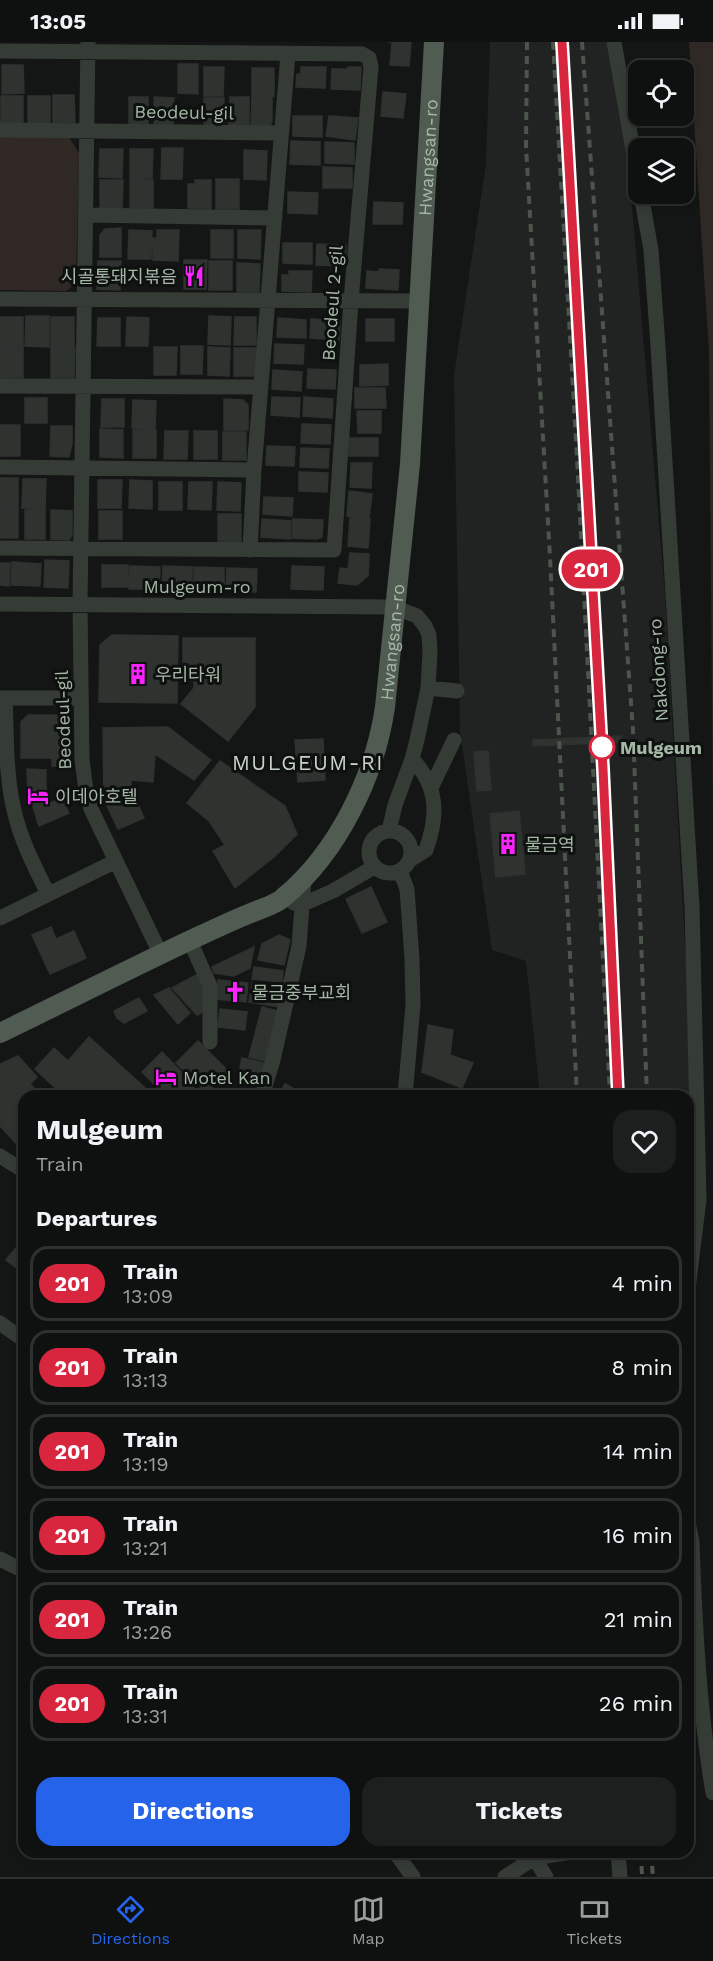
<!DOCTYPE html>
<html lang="en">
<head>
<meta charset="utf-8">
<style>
	:root { --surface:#0f1010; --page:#1d1e1e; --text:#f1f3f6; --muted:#9b9d9f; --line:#2f3030; --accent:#2563eb }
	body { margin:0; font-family:"Work Sans","Noto Sans KR",sans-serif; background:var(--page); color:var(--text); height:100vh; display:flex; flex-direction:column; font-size:22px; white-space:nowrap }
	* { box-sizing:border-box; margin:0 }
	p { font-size:20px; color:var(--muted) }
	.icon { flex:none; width:33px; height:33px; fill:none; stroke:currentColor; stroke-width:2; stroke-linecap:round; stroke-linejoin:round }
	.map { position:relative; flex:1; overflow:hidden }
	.panel { position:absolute; left:18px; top:1048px; width:676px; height:768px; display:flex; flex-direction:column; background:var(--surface); border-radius:18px; box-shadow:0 3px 9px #0003,0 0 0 2px var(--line) }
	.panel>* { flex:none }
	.badge { padding:0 12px; border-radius:20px; font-size:21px; line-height:39px }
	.tools { position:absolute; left:628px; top:18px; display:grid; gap:12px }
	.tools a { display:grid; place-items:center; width:66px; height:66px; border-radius:12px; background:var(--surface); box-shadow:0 3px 9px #0003,0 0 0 2px var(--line); font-size:30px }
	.map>.badge { position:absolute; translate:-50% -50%; box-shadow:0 0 0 3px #fff }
	h2 { padding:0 18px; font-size:22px; line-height:54px }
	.round { display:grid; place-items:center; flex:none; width:63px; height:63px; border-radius:18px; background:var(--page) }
	.overview { display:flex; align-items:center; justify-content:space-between; height:102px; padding:0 18px }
	h1 { font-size:28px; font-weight:700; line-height:45px }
	.action { display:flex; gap:12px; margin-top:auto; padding:12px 18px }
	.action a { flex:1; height:69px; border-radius:18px; background:var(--accent); color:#fff; font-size:24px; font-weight:700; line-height:69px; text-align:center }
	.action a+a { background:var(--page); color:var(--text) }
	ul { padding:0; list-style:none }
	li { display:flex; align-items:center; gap:18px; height:75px; margin:0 12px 9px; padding:0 6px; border:3px solid var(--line); border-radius:18px }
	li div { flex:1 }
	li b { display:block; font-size:22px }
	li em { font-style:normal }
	li .badge { min-width:66px; font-weight:700; text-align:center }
	.status { display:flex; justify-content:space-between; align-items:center; height:42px; padding:0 30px; background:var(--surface); direction:ltr }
	.status svg { height:16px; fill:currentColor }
	.menu { display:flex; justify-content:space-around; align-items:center; height:84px; border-top:2px solid var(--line); background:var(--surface); font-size:16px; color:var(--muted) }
	.menu a { display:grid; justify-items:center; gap:3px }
	.menu .current { color:var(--accent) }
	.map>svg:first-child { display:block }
	.built { fill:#202321 }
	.green { fill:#2f2824 }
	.building { fill:#2e3330; stroke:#2e322f; stroke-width:1.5 }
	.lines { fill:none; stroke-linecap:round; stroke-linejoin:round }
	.minor { stroke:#353c36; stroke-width:15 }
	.major { stroke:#505b52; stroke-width:20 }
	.rail { stroke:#4c554c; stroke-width:4; stroke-dasharray:8 6; stroke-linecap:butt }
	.line-casing { stroke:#fff; stroke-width:14 }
	.line { stroke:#d7263d; stroke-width:9 }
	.stop-dot { fill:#fff; stroke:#d7263d; stroke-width:3 }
	.labels { text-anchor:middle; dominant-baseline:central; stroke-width:6; stroke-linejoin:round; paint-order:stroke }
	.street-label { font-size:18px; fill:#a4b8a5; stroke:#0f1110 }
	.poi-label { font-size:18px; fill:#a4b8a5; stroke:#0f1110; text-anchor:start }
	.stop-label { font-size:18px; font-weight:bold; fill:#a4b8a5; stroke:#0f1110; text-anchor:start }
	.quarter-label { font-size:21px; letter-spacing:1.5px; fill:#c6d3c7; stroke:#0f1110 }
</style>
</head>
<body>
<div class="status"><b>13:05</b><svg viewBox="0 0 49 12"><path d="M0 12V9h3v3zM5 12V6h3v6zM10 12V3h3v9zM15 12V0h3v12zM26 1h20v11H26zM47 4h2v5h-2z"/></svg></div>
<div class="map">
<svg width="713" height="1835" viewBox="0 0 713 1835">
	<rect width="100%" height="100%" fill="#141615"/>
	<path class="built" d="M490,0H618L665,552L698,1129L689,1183L688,1054H540L526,919L492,908L460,690L454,333L486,122Z"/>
	<path class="green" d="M689,0H713V780L709,311Z
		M0,95H69L79,111L76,242L66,249L0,248Z"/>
	<path class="building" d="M388,0H411L409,24L390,23L392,0Z
		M178,22H198V52L178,51Z
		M2,23H23L24,51L2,52Z
		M204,25H224L223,54H204Z
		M301,25H326L325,46L296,45L297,32H301Z
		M348,25H361L360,48L331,47L332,27H348Z
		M252,26H274V54H252Z
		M383,50L406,52L403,76L381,74Z
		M53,53H74L75,81H53Z
		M1,54H23V83H1Z
		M28,54H50V82H28Z
		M129,55H148V84H129Z
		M154,55L174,56L173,85H154Z
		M230,55H249V85L229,84Z
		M252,55H272V80L269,85L251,84Z
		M204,56H224L223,84L204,83Z
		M293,74H322V95L293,94Z
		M329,74L358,76L355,98L326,94Z
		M291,99L320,100V123L290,122Z
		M325,100L354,101V122L325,121Z
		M162,106H183L182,137H161Z
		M100,107H123L122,136L99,135Z
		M130,107H153L152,136H130Z
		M244,108L267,109L266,138L244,137Z
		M323,125L352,126V146H323Z
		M130,137L153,138V166H130Z
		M216,137H239V167H216Z
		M100,138H123L122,167L100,166Z
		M195,138H211V167L188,166V142H195Z
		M288,150L318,151L317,172L288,171Z
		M374,160L403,161L402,182H373Z
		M121,186V215H100V193L105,187Z
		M129,188L152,189L151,217H128Z
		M157,188H179L178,219L153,218V196H157Z
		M211,188H233V216H211Z
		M238,188H261L260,217L238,216Z
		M283,201H312V222L283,221Z
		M317,202L346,203L345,224L316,223Z
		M184,218H207L206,247H184Z
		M98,219H121L120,248L97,247Z
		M209,219H232V248H209Z
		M237,221L260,222L259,250H237Z
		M379,227L399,228L398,248L366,246L367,229L379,230Z
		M289,229H312L311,250L282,249V233H289Z
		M26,274H49V305L25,304Z
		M209,274L231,275L230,303L208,302Z
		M0,275H23V305H0Z
		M51,275H74V305H51Z
		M127,275L149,276L148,304H126Z
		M235,275H256V303H234Z
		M98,276H120V304H97Z
		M278,276L306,278V296L277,295Z
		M311,277L340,279L339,298L310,296Z
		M366,277H394V299H366Z
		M275,302L304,303L303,322L274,321Z
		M181,304H203L202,332H181Z
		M154,305H177L176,333H154Z
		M208,305L230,306L229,334L208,333Z
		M0,306H23V336H0Z
		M51,306H75L74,336H51Z
		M234,306H256L255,334H234Z
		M388,322V343L360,344V323Z
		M308,327L336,328L335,347L307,346Z
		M273,328L302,330L301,349L272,347Z
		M355,346H385L386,366H355Z
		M272,355L300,356L299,375L271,373Z
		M304,355L333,357L332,376L303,374Z
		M25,356H47V381H25Z
		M102,357H124V385H101Z
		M224,357L243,358L248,363V388H224Z
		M133,358L156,359L155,387L132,386Z
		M357,369H381V391H358Z
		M302,382L331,383L330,402L301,401Z
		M0,383H20V414H0Z
		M51,384H72V402L69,415L50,414Z
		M100,387L123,388V416L100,415Z
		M133,388H156V416H133Z
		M165,389H188L187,417H164Z
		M194,389H217V417H194Z
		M223,390H246V418H223Z
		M349,396H378V414H349Z
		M267,404L295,405L294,424L266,423Z
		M301,406L329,407L328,426L300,425Z
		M351,421H372L371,446L350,445Z
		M299,430L328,431L327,450L299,449Z
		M0,436H18V467H0Z
		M23,437H46L45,467L22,466Z
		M98,438H122L121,466H98Z
		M130,438L152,439V467L129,466Z
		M159,440H182V468H159Z
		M189,440H212L211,468L188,467Z
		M218,440L241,441L240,469L217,468Z
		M349,449L372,452L369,476L347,474Z
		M264,455L293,456L292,474L263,472Z
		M0,468H18V496H0Z
		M25,468H45V497H25Z
		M51,468L72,469V493L69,498L51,497Z
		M99,469H122V497H99Z
		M218,472H241V500L218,499Z
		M350,475L370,477L368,506L348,504Z
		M262,477L291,479L290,497L261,495Z
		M293,477L323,478L322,495L317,497L292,496Z
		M350,511L369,512L368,534L357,543L338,541L340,526L348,527Z
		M45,518L69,519L68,546L44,545Z
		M12,520L41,522L40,544L11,543Z
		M0,521H10L9,544L0,543Z
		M102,523H128V545H102Z
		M130,524L160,525L159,547H129Z
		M163,524L192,525V548L162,547Z
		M292,524L324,525L323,548L291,547Z
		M194,525L224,526V548H194Z
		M227,526L257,527L256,550L226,549Z
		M112,593L178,594L177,661L99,660L100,603Z
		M183,596H255V665L228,699L181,662L194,646V639H183Z
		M28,673H57L63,680L64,724H52V716H21V680Z
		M168,685L211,718L194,738L155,712L153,740L131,738V746L144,776L118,787L104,757L103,686Z
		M621,694V700L533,704V698Z
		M323,697L325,738L298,740L295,698Z
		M488,709L491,748L477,749L474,710Z
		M220,719L285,764L297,792L274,815L235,846L213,809L225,803L209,779L187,761Z
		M27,727L46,728V752L50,761L62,756L69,771L39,784L28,750Z
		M519,769L525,832L496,835L490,772Z
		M371,845L387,880L362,891L346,857Z
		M51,885L56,897L74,889L86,916L50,932L32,893Z
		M279,893L290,898L284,923L258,918L262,902Z
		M254,905L250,926L234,934L214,931L212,925Z
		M254,925L283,929L282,940L252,937Z
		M196,933L202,935L205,969L197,973L172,946Z
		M218,938L248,941L246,960L216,957Z
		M252,941L282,946L279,965L249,960Z
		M169,946L190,971L178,982L154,953Z
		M139,956L147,969L124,981L117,976L114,969Z
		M262,965L278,969L266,1019L249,1015Z
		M220,967L247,970L245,988L218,985Z
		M428,983L453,988L450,1013L473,1021L462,1046L422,1030Z
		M89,995L154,1054H64L35,1027L54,1006L68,1019Z
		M198,999L228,1029L207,1051L176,1021Z
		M162,1010L195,1044L188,1052L182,1046L174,1053L172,1051L166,1054L142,1030Z
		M18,1014L37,1035L30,1042L42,1054H24V1110L0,1084V1022Z
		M242,1016L265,1021L260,1043L240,1026Z
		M285,1042L307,1054H278Z
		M469,1049L507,1054H468Z
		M24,1196V1232L6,1218Z"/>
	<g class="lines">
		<path class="minor" d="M88,0L80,562L82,717L85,741L91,767L161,913
			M614,0L639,142
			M0,9L362,12L369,16L371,25L351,259L334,508L0,506
			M0,88L281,91
			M641,152L651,208L658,304L692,865L699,1157L688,1247
			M86,173L275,176
			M0,257L419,259
			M0,344L261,345
			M0,425L254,428
			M250,508L254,428L288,12
			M0,562L394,565L417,574L425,584L429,593L430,610L428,646L417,698L412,717L395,763L389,789
			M428,646L457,649
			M0,656H80
			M5,656C7,695 5,737 16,776C23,803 36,827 48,852
			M432,744L454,698
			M369 810a21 21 0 1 1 42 0a21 21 0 1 1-42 0Z
			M410,818L426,808C438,774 439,745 412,717
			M400,829L407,847L412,917L413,963L405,1054
			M294,861L301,863L333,849L374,825
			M0,876L116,819
			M190,899L210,944V1000
			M262,1054L273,1018L299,904L304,837
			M0,1114L24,1129
			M0,1281L24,1298
			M688,1480L692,1500C695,1585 699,1667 713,1751
			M0,1517L24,1529
			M395,1810L413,1835
			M531,1810L546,1835
			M618,1810L620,1835
			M505,1835L534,1816L571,1810"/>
		<path class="major" id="s1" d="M0,991C66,959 131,926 197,895C215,887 233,878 251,871C262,866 276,863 284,855C338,810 375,734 385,665L410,422L434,0"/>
		<path class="rail" d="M527,0L526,105L550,515L577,1054
			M553,0L577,416L610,1054
			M582,0L633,688L647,1054
			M597,623L611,911
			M641,1810L642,1835
			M651,1810L653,1835"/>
	</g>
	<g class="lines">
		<defs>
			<path id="line" d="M562,0L603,727L618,1054"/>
		</defs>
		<use href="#line" class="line-casing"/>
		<use href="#line" class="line"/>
	</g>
	<defs>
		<symbol id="restaurant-bare" viewBox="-9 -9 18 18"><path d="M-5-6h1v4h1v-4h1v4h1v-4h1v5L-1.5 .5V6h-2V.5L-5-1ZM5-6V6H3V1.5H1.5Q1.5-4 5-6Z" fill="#fd23ff" stroke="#0f1110" stroke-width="2.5" paint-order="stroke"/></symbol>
		<symbol id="building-bare" viewBox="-9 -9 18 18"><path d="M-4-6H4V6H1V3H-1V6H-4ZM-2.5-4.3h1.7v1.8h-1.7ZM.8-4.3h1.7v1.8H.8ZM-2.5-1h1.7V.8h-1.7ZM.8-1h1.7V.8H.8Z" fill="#fd23ff" stroke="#0f1110" stroke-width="2.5" paint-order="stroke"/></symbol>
		<symbol id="hotel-bare" viewBox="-9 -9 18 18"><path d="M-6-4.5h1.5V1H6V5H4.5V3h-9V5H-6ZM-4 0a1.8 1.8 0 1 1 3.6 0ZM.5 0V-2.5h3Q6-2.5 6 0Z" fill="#fd23ff" stroke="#0f1110" stroke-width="2.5" paint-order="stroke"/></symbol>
		<symbol id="church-bare" viewBox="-9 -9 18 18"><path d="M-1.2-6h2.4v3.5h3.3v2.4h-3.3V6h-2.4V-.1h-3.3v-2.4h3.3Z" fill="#fd23ff" stroke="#0f1110" stroke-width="2.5" paint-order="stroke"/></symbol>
	</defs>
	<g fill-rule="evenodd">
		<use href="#restaurant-bare" x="179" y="219" width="30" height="30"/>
		<use href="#building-bare" x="123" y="617" width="30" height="30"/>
		<use href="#hotel-bare" x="23" y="739" width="30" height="30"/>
		<use href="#building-bare" x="493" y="787" width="30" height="30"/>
		<use href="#church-bare" x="220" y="935" width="30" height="30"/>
		<use href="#hotel-bare" x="151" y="1020" width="30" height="30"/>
	</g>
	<circle class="stop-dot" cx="602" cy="705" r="12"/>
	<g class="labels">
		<g class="street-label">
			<text transform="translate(184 70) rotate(1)">Beodeul-gil</text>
			<text stroke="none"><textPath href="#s1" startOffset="1086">Hwangsan-ro</textPath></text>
			<text transform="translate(332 261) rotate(-86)">Beodeul 2-gil</text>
			<text x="197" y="544">Mulgeum-ro</text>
			<text stroke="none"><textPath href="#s1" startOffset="600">Hwangsan-ro</textPath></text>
			<text transform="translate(658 628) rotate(-94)">Nakdong-ro</text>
			<text transform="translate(63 678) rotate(-92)">Beodeul-gil</text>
		</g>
		<g class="poi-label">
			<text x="177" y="234" text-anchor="end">시골통돼지볶음</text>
			<text x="155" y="632">우리타워</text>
			<text x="55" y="754">이데아호텔</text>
			<text x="525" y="802">물금역</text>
			<text x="252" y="950">물금중부교회</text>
			<text x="183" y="1035">Motel Kan</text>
		</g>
		<g class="stop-label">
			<text x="620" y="705">Mulgeum</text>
		</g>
		<g class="quarter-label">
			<text x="308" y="720">MULGEUM-RI</text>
		</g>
	</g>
</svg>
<div class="tools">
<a><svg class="icon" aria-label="locate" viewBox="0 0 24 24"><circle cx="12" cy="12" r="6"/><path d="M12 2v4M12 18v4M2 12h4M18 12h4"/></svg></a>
<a><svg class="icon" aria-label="layers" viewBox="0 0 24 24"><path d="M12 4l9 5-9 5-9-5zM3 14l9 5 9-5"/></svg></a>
</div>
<b class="badge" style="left:591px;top:527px;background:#d7263d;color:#fff">201</b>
<section class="panel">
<div class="overview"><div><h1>Mulgeum</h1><p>Train</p></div><a class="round"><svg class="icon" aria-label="heart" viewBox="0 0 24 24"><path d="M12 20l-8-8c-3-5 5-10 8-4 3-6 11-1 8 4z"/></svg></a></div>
<h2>Departures</h2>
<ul>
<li><span class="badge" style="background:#d7263d;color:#fff">201</span><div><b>Train</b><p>13:09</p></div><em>4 min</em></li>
<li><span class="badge" style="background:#d7263d;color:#fff">201</span><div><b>Train</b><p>13:13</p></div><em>8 min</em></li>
<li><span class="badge" style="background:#d7263d;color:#fff">201</span><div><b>Train</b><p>13:19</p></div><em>14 min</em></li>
<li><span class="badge" style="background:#d7263d;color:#fff">201</span><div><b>Train</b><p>13:21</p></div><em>16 min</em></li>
<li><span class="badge" style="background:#d7263d;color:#fff">201</span><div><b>Train</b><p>13:26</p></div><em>21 min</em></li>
<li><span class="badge" style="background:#d7263d;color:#fff">201</span><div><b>Train</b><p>13:31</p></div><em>26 min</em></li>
</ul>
<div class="action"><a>Directions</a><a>Tickets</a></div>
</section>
</div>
<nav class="menu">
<a class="current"><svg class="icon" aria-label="directions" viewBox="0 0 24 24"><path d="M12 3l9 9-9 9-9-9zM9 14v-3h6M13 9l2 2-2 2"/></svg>Directions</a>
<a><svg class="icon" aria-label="map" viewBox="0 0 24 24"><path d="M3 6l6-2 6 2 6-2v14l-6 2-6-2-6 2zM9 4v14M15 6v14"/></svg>Map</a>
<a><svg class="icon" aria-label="tickets" viewBox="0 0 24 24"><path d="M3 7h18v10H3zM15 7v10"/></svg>Tickets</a>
</nav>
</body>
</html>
